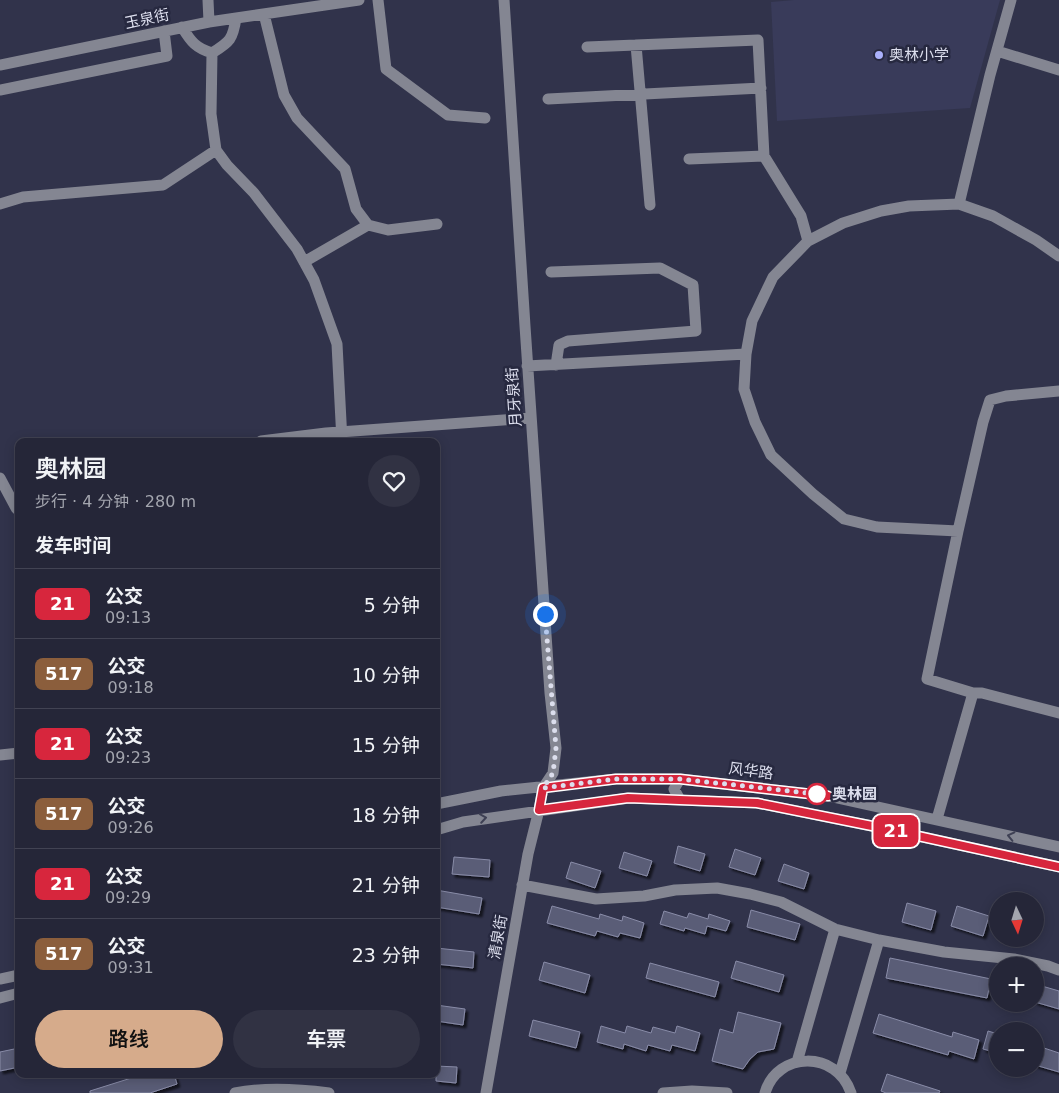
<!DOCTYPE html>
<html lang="zh">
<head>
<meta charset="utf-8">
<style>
	:root { --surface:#252638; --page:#313243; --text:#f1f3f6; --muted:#a3a5ae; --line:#424353; --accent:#d6ab8b }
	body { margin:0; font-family:"DejaVu Sans","Noto Sans SC",sans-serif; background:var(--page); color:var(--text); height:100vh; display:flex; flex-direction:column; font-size:19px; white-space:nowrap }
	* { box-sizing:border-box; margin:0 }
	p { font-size:16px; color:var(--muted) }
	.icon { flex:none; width:28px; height:28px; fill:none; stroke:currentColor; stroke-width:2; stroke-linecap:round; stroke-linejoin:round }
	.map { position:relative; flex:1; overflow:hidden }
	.drawer { position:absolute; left:15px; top:438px; width:425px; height:640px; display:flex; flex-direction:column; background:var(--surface); border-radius:10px; box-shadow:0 2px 12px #0003,0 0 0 1px var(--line) }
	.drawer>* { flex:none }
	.badge { padding:0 10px; border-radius:8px; font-size:18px; line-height:32px }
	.needle { width:32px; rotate:176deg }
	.buttons { position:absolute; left:989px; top:892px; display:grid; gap:10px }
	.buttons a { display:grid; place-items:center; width:55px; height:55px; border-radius:50%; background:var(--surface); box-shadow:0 2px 12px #0003,0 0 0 1px var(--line); font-size:25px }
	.you { position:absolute; width:25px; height:25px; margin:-12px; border:4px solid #fff; border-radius:50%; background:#1a73e8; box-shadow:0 0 0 8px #1a73e833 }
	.map>.badge { position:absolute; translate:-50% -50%; box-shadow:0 0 0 2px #fff }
	h2 { padding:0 20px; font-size:19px; line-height:45px }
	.round { display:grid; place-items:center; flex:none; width:52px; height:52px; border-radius:26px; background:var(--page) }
	.overview { display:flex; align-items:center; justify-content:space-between; height:85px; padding:0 20px }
	h1 { font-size:24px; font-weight:600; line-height:38px }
	.button { display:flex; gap:10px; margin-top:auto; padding:10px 20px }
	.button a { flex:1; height:58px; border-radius:30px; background:var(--accent); color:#111; font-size:20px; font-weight:600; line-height:58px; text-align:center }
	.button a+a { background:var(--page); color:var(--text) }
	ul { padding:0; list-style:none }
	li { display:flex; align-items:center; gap:15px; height:70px; padding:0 20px; border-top:1px solid var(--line) }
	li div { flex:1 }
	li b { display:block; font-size:19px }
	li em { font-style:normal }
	li .badge { min-width:55px; font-weight:700; text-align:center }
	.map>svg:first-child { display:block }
	.built { fill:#393b5a }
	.building { fill:#5a5d77; stroke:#898ca8; filter:url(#shadow) }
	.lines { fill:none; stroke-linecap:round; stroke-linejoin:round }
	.minor { stroke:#848692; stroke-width:11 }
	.oneway { stroke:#3e4054 }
	.line-casing { stroke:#fff; stroke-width:11 }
	.line { stroke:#d7263d; stroke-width:8 }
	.walk { stroke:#dcdeed; stroke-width:5; stroke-dasharray:0 9 }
	.poi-dot { fill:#aab0fb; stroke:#272940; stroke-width:2 }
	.stop-dot { fill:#fff; stroke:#d7263d; stroke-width:2.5 }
	.labels { text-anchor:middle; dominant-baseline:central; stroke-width:5; stroke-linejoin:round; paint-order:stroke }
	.street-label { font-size:15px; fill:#dcdeed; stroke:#272940 }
	.poi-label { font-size:15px; fill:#dcdeed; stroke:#272940; text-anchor:start }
	.stop-label { font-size:15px; font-weight:bold; fill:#dcdeed; stroke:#272940; text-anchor:start }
</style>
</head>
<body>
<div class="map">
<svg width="1059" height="1093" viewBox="0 0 1059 1093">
	<defs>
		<filter id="shadow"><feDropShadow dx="3" dy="3" stdDeviation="1" flood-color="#0009"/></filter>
	</defs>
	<rect width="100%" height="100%" fill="#31334b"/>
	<path class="built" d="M794,0H1000L970,108L777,121L771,2Z"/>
	<path class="building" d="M678,846L705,854L700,871L674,863Z
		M735,849L761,858L755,875L729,867Z
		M624,852L652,861L647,876L619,868Z
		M454,857L490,860L489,877L452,874Z
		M571,862L601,871L595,888L566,878Z
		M784,864L809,873L804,889L778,881Z
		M436,890L482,898L479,914L436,907Z
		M907,903L936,911L931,930L902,922Z
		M552,906L599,919L600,914L622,921L623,916L644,923L640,938L620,933L618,937L597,931L595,936L547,923Z
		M957,906L989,916L983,936L951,926Z
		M751,910L800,924L795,940L747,927Z
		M664,911L687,918L689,913L708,919L709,914L730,921L726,931L707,926L705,934L685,928L684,931L660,924Z
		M436,948L474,952L473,968L436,964Z
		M890,958L991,979L987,998L886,978Z
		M736,961L784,975L779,992L731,978Z
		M544,962L590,975L585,993L539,980Z
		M650,963L719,982L715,997L646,978Z
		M1035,984L1059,991V1009L1035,1002Z
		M436,1005L465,1009L463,1025L436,1021Z
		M738,1012L781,1023L774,1049L758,1052L750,1059L743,1069L712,1061L720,1029L733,1033Z
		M879,1014L952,1037L953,1032L979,1040L974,1059L949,1051L948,1055L873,1033Z
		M533,1020L580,1032L576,1048L529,1036Z
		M601,1026L625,1033L627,1026L651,1033L653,1027L675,1033L677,1026L700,1033L695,1051L672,1045L670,1051L648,1045L646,1051L624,1044L623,1049L597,1042Z
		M988,1031L998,1034V1053L983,1049Z
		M1035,1045L1059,1053V1072L1035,1065Z
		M19,1048V1067L0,1071V1052Z
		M436,1066L457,1067L456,1083L436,1081Z
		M144,1074H174L177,1084L150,1093H90V1091Z
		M887,1074L940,1091L939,1093H886L881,1091Z"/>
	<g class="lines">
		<path class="minor" d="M208,0L209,22
			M378,0L386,69L448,115L485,118
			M264,14L284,95L297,118L345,169L356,209L368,225L388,230L437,224
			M182,27C191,42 196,48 212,53C230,42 233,39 236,18
			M636,45L650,205
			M587,47L758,40L764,156L801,216L808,241
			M997,51L1059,70
			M212,53L211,114L216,150L227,165L254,193L297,249L314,280L337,344L342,441
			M0,65L209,22L359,0
			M0,90L167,56L164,31
			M548,99L761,88
			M689,159L764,156
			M0,204L23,197L163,185L216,150
			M959,204L990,75L1011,0
			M304,262L368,225
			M551,272L660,268L693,285L696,331L568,341L559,345L556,365
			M527,366L746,354
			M261,441L326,433L531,418
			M0,478L16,508L19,511
			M958,531L877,527L844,519L813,494L771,455L755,422L744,389L746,354L752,321L773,277L808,241L843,223L881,211L909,206L959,204L993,216L1036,240L1059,256
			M973,693H982L1059,713
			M0,755L19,753
			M680,800L674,789L680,779
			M436,804L501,791L616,779H680L828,796L1059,847
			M937,819L973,693L927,679L958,531L983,422L990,400L1006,396L1059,391
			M436,830L463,822L629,798L757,803L877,827L1059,867
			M522,885L596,899L644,896L675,890L717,888L750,894L781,902L835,929L879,940L944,952L1014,959L1048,966L1059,970
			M0,979L19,975
			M0,998L19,993
			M797,1062L835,929
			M840,1073L879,940
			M235,1093C265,1087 298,1089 329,1093
			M486,1093L528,854L539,810L543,788L553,773L556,748L550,693L525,326L504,0
			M663,1093L692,1091L727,1093
			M765,1093C777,1051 837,1050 851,1093"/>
	</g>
	<defs><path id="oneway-chevron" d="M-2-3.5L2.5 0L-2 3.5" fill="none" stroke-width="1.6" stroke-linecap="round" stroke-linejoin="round" transform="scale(1.25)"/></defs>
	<g class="oneway">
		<use href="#oneway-chevron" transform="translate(483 818) rotate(-9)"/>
		<use href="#oneway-chevron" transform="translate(1011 836) rotate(-167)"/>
	</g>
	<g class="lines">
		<defs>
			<path id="line" d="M828,796L680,779H616L543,788L539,810L628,798L757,803L877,827L1059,867"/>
		</defs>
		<use href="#line" class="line-casing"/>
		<use href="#line" class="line"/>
		<path class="walk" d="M545,614L556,748L553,773L543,788L616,779H680L817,794"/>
	</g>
	<circle class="poi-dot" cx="879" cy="55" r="5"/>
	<circle class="stop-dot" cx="817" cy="794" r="10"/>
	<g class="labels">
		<g class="street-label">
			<text transform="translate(147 19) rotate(-12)">玉泉街</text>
			<text transform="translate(514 397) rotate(-94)">月牙泉街</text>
			<text transform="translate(751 771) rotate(7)">风华路</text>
			<text transform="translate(498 937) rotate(-80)">清泉街</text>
		</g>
		<g class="poi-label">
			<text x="889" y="55">奥林小学</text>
		</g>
		<g class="stop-label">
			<text x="832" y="794">奥林园</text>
		</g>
	</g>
</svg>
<div class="buttons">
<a><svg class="needle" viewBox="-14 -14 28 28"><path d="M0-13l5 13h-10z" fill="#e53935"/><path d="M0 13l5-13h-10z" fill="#a3a5ae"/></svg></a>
<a>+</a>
<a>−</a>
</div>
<div class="you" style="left:545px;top:614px"></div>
<b class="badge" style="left:896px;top:831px;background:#d7263d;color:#fff">21</b>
<section class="drawer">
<div class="overview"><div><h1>奥林园</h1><p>步行 · 4 分钟 · 280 m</p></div><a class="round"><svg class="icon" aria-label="heart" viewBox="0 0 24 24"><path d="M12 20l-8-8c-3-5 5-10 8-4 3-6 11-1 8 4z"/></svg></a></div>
<h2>发车时间</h2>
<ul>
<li><span class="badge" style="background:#d7263d;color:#fff">21</span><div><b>公交</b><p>09:13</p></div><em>5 分钟</em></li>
<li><span class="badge" style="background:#8b5e3c;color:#fff">517</span><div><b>公交</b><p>09:18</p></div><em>10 分钟</em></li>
<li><span class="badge" style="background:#d7263d;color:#fff">21</span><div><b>公交</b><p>09:23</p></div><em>15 分钟</em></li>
<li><span class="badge" style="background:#8b5e3c;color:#fff">517</span><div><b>公交</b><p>09:26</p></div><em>18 分钟</em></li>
<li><span class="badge" style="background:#d7263d;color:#fff">21</span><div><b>公交</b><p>09:29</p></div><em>21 分钟</em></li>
<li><span class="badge" style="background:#8b5e3c;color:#fff">517</span><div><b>公交</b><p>09:31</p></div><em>23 分钟</em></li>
</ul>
<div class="button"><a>路线</a><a>车票</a></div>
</section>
</div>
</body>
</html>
